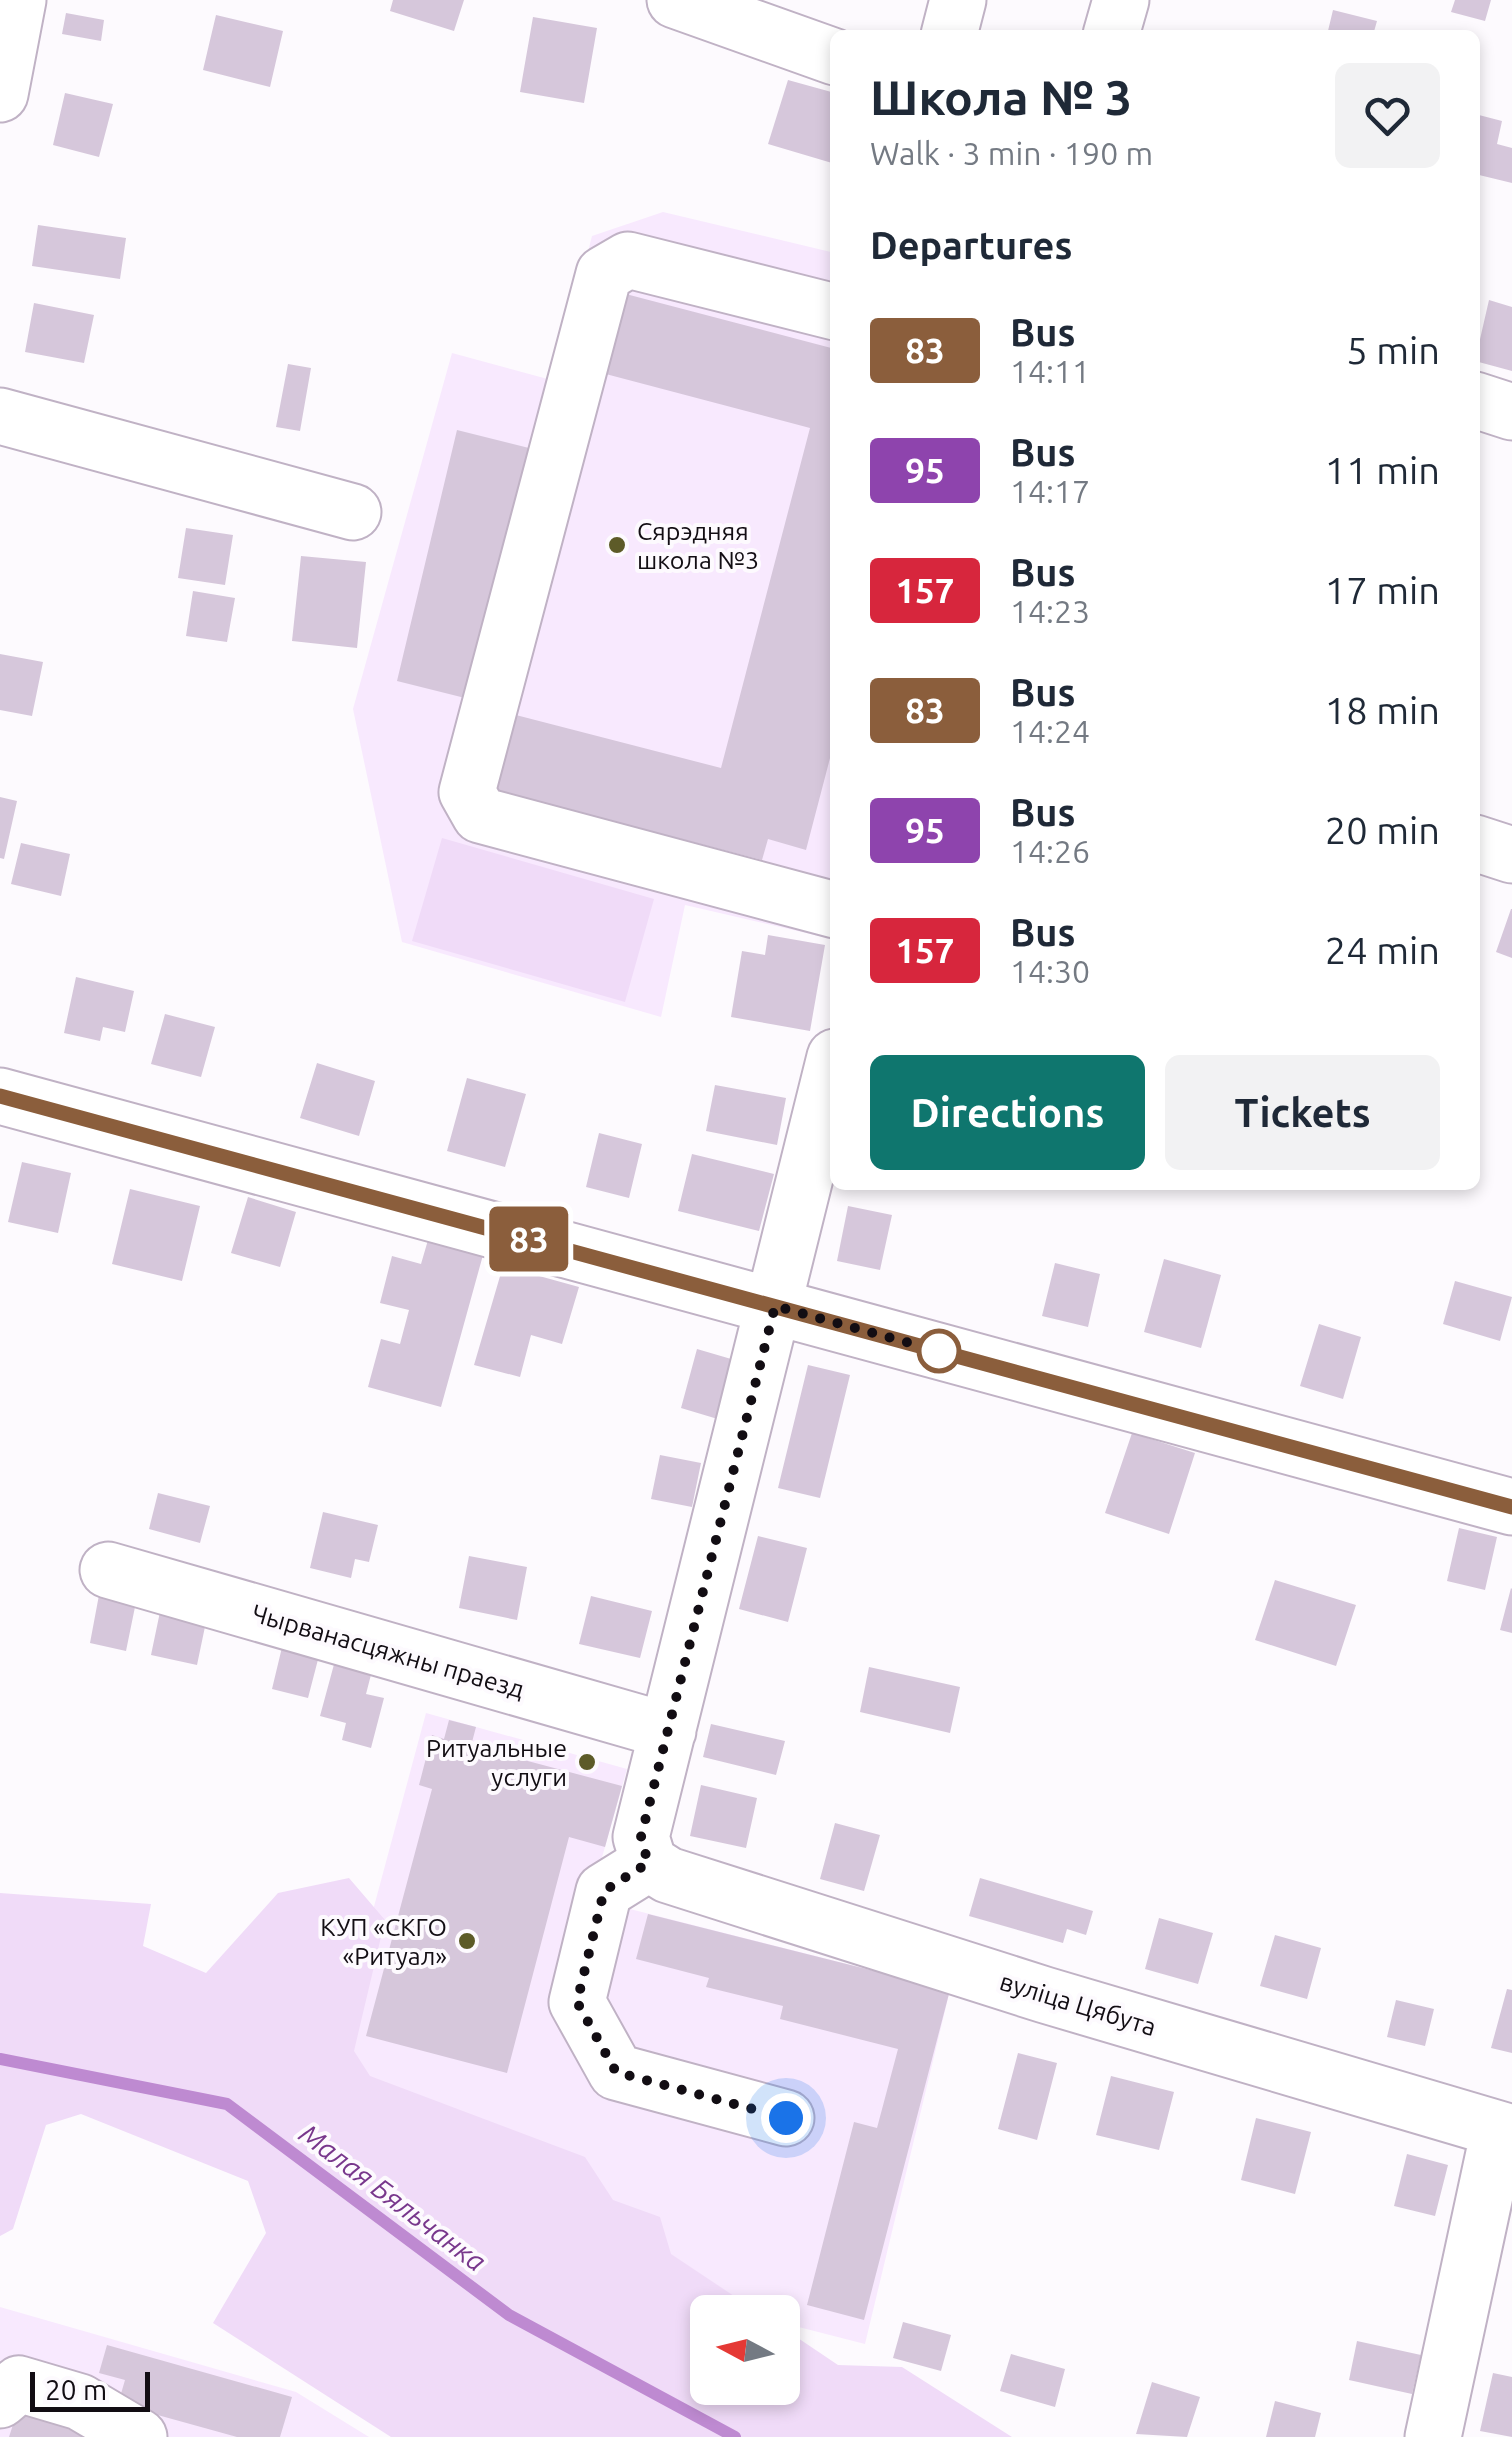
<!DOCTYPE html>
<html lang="en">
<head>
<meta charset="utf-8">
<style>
	:root { --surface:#fff; --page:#f2f2f3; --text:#1f2937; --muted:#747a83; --accent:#0f766e }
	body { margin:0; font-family:Ubuntu,sans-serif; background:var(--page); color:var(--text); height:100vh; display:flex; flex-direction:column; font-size:38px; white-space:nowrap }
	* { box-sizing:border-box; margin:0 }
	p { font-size:32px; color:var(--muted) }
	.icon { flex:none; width:55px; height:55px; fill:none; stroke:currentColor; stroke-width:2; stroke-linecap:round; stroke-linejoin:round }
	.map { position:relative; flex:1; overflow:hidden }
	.details { position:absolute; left:830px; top:30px; width:650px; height:1160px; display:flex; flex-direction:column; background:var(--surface); border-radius:15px; box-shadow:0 5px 15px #0003 }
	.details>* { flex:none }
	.badge { padding:0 20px; border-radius:8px; font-size:35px; line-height:65px }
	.needle { width:65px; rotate:277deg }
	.fabs { position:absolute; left:690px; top:2295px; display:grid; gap:20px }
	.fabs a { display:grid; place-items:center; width:110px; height:110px; border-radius:15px; background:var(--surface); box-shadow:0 5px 15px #0003; font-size:50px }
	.scale { position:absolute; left:30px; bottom:25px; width:120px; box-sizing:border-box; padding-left:10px; border:5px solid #120d13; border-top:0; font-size:28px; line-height:35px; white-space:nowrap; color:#120d13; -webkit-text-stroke:8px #fdfafe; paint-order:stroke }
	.you { position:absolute; width:50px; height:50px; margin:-25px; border:8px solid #fff; border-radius:50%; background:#1a73e8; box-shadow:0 0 0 15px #1a73e833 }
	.map>.badge { position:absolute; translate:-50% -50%; box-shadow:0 0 0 5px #fff }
	h2 { padding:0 40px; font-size:38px; line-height:90px }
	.round { display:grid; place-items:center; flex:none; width:105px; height:105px; border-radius:15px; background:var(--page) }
	.overview { display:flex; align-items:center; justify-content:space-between; height:170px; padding:0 40px }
	h1 { font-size:48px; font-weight:700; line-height:75px }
	.cta { display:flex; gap:20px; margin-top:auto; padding:20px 40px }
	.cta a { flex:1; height:115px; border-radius:15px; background:var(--accent); color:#fff; font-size:40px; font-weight:700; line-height:115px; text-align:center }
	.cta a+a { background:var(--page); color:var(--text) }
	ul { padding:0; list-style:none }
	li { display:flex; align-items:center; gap:30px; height:120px; padding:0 40px }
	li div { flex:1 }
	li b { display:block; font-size:38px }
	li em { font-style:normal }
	li .badge { min-width:110px; font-weight:700; text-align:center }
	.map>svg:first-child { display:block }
	.built { fill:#f8e9fe }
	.green { fill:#f0dbf8 }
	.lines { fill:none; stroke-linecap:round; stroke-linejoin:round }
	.stream { stroke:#be8ad1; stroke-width:12 }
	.building { fill:#d6c7db }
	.minor-casing { stroke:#c0b2c5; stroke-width:59 }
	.minor { stroke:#fff; stroke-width:55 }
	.line-casing { stroke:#fff; stroke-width:22 }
	.line { stroke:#8b5e3c; stroke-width:15 }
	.walk { stroke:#120d13; stroke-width:10; stroke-dasharray:0 18 }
	.poi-dot { fill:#5d5b28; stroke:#fdfafe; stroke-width:4 }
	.stop-dot { fill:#fff; stroke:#8b5e3c; stroke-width:5 }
	.labels { text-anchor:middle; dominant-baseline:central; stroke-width:8; stroke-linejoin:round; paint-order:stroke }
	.poi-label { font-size:25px; fill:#120d13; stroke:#fdfafe; text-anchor:end }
	.street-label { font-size:25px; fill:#120d13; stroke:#fdfafe }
	.water-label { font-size:28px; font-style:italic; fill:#78378c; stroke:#fdfafe }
</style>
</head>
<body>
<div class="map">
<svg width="1512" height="2437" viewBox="0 0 1512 2437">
	<rect width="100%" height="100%" fill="#fdfafe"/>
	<path class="built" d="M663,212L835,253V876L819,936L685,905L661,1017L402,942L353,709L452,353L555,381L592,236Z
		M426,1713L627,1769L601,1861L630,1909L950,1990L865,2344L783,2323L782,2312H744L325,2089Z
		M0,2307L296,2392L369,2437H0Z"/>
	<path class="green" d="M442,838L654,899L625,1002L412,941Z
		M349,1878L385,1920L354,2051L370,2076L585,2157L613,2200L660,2217L671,2254L758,2312H708V2388H782L783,2328L838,2365L902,2367L1012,2437H391L213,2323L266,2233L248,2181L81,2114L46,2125L13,2229L0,2236V1893L151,1904L143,1946L206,1973L278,1893Z"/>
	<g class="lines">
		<path class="stream" d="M0,2059L227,2104L509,2315L735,2437"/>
	</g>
	<path class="building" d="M393,0H464L454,31L390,11Z
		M1455,0H1491L1485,21L1451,12Z
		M1333,10L1377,21L1373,35H1327Z
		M66,13L104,20L101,41L62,34Z
		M216,15L283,31L270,87L203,70Z
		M533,17L597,28L584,103L520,92Z
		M788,80L835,93L832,163L768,144Z
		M65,93L113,104L99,157L53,145Z
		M1475,114L1502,121L1497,144L1512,148V183L1475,174Z
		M38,225L126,238L120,279L32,266Z
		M622,293L835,349V739L806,850L768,839L762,860L493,790L512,714L721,768L810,428L602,373Z
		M1489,300L1512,307V371L1475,361Z
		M34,303L94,315L84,363L25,352Z
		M288,364L311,368L300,431L276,427Z
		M457,430L533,449L473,700L397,681Z
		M186,528L233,535L225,585L178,578Z
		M301,556L366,562L357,648L292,641Z
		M193,591L235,598L227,642L186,636Z
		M0,654L43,662L32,716L0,710Z
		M0,797L17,801L4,859L0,858Z
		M21,843L70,854L61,896L11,884Z
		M1511,909H1512V958L1496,952Z
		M768,935L825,945L810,1031L731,1017L742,951L765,955Z
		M76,977L134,991L125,1032L103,1027L100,1041L64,1033Z
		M165,1014L215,1027L201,1077L151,1064Z
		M317,1063L375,1081L359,1136L300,1118Z
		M467,1078L526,1094L505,1167L447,1151Z
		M715,1085L786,1098L777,1145L706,1131Z
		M599,1133L642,1144L629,1198L586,1187Z
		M692,1154L774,1174L759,1231L678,1211Z
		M22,1162L71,1173L58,1233L8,1222Z
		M130,1189L200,1206L182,1281L112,1264Z
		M248,1197L296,1212L280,1267L231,1253Z
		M848,1206L892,1215L880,1270L837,1261Z
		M428,1240L483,1255L441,1407L368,1387L381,1339L400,1344L409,1310L380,1303L392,1256L421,1264Z
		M1164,1259L1221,1275L1201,1348L1144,1332Z
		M1055,1263L1100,1274L1088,1327L1042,1316Z
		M503,1266L579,1287L562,1344L531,1335L520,1377L474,1365Z
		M1455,1281L1512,1297L1500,1341L1443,1324Z
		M1319,1324L1361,1337L1343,1399L1300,1386Z
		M697,1349L738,1361L721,1420L681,1408Z
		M808,1365L850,1375L820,1498L778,1488Z
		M1132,1433L1195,1453L1169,1534L1105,1513Z
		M660,1455L701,1463L692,1507L651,1499Z
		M158,1493L210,1506L200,1543L149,1529Z
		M323,1512L378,1525L369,1562L355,1559L351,1578L310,1568Z
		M1459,1528L1497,1537L1485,1590L1447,1581Z
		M758,1536L807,1548L788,1622L739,1609Z
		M469,1556L527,1567L517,1620L459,1608Z
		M1275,1580L1356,1605L1336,1666L1255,1640Z
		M1511,1588L1512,1589V1633L1500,1630Z
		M99,1595L136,1602L126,1651L90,1643Z
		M591,1596L652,1611L640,1658L579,1644Z
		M161,1607L207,1617L197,1665L151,1655Z
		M284,1639L321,1648L308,1698L272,1689Z
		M336,1657L373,1667L366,1694L384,1698L371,1748L342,1740L346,1723L320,1716Z
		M869,1667L960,1687L950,1733L860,1712Z
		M449,1720L476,1727L471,1746L622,1786L605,1847L569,1837L507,2073L366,2036L432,1789L419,1785L432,1735L444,1739Z
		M711,1724L785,1741L776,1775L703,1757Z
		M701,1785L757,1798L746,1848L690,1836Z
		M835,1823L880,1835L864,1891L820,1879Z
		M980,1878L1093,1911L1086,1935L1067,1929L1063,1943L969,1916Z
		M648,1914L950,1990L864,2320L807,2305L854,2122L877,2128L898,2049L780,2019L783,2006L706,1987L709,1978L636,1959Z
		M1159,1918L1213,1933L1198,1984L1145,1969Z
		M1275,1935L1321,1948L1307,1999L1260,1986Z
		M1507,1989L1512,1990V2053L1491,2048Z
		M1396,2000L1434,2009L1425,2046L1387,2037Z
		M1018,2053L1057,2063L1037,2140L998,2129Z
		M1111,2076L1174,2092L1159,2150L1096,2135Z
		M1256,2118L1311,2132L1295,2194L1241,2180Z
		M1407,2154L1448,2165L1435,2216L1394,2206Z
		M903,2322L951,2335L941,2371L893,2358Z
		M1357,2341L1421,2355L1412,2394L1349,2380Z
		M107,2345L292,2397L280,2437H237L118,2404L125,2380L99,2373Z
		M1011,2354L1065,2369L1055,2407L1000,2391Z
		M1493,2373L1512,2377V2437L1480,2431Z
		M1152,2382L1200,2397L1187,2437L1136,2434Z
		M1275,2401L1321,2413L1315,2437H1266Z
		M20,2403L109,2437H9Z"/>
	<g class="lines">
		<defs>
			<path id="minor" d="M675,0L835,57
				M949,35L958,0
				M1111,35L1121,0
				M0,94L18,0
				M835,312L628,260L604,274L467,792L480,815L835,910
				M1475,400L1512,412
				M0,416L353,512
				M1475,843L1512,855
				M0,1096L1512,1507
				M108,1570L668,1731
				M649,1863L668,1875L1045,1995L1512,2133
				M649,1863L641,1837L835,1057
				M649,1863L604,1891L577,2002L616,2072L786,2118
				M0,2400L19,2384L80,2402L139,2437
				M1433,2437L1499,2130"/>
		</defs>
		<use href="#minor" class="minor-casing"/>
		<use href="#minor" class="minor"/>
	</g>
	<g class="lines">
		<defs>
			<path id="line" d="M0,1096L1512,1507"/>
		</defs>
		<use href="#line" class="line-casing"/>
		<use href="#line" class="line"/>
		<path class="walk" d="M786,2118L616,2072L577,2002L604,1891L648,1863L641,1837L775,1306L939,1351"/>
	</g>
	<g class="poi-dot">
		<circle cx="617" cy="545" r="10"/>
		<circle cx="587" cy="1762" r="10"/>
		<circle cx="467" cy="1941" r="10"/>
	</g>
	<circle class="stop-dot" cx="939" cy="1351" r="20"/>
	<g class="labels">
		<g class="poi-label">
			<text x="637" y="531" text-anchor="start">Сярэдняя<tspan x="637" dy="29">школа №3</tspan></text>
			<text x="567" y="1748">Ритуальные<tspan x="567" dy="29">услуги</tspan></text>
			<text x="447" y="1927">КУП «СКГО<tspan x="447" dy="29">«Ритуал»</tspan></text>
		</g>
		<g class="street-label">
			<text transform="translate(388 1651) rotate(16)">Чырванасцяжны праезд</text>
			<text transform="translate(1078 2004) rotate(17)">вуліца Цябута</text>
		</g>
		<g class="water-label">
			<text transform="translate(393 2197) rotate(37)">Малая Бяльчанка</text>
		</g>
	</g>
</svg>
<div class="fabs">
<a><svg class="needle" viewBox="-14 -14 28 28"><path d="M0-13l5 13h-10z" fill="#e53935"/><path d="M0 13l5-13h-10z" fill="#747a83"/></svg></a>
</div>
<div class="scale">20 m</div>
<div class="you" style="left:786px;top:2118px"></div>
<b class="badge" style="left:529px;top:1239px;background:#8b5e3c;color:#fff">83</b>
<section class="details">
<div class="overview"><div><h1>Школа № 3</h1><p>Walk · 3 min · 190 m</p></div><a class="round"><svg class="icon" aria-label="heart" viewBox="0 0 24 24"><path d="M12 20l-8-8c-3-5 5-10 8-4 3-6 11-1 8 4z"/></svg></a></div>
<h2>Departures</h2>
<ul>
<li><span class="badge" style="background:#8b5e3c;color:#fff">83</span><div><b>Bus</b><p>14:11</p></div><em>5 min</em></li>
<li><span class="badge" style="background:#8e44ad;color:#fff">95</span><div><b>Bus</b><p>14:17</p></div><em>11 min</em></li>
<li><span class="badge" style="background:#d7263d;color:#fff">157</span><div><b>Bus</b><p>14:23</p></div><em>17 min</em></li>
<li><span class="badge" style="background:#8b5e3c;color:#fff">83</span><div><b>Bus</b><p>14:24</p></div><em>18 min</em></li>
<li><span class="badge" style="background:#8e44ad;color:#fff">95</span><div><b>Bus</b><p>14:26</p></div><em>20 min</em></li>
<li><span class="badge" style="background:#d7263d;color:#fff">157</span><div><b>Bus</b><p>14:30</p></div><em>24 min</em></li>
</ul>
<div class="cta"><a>Directions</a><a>Tickets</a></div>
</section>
</div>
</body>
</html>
